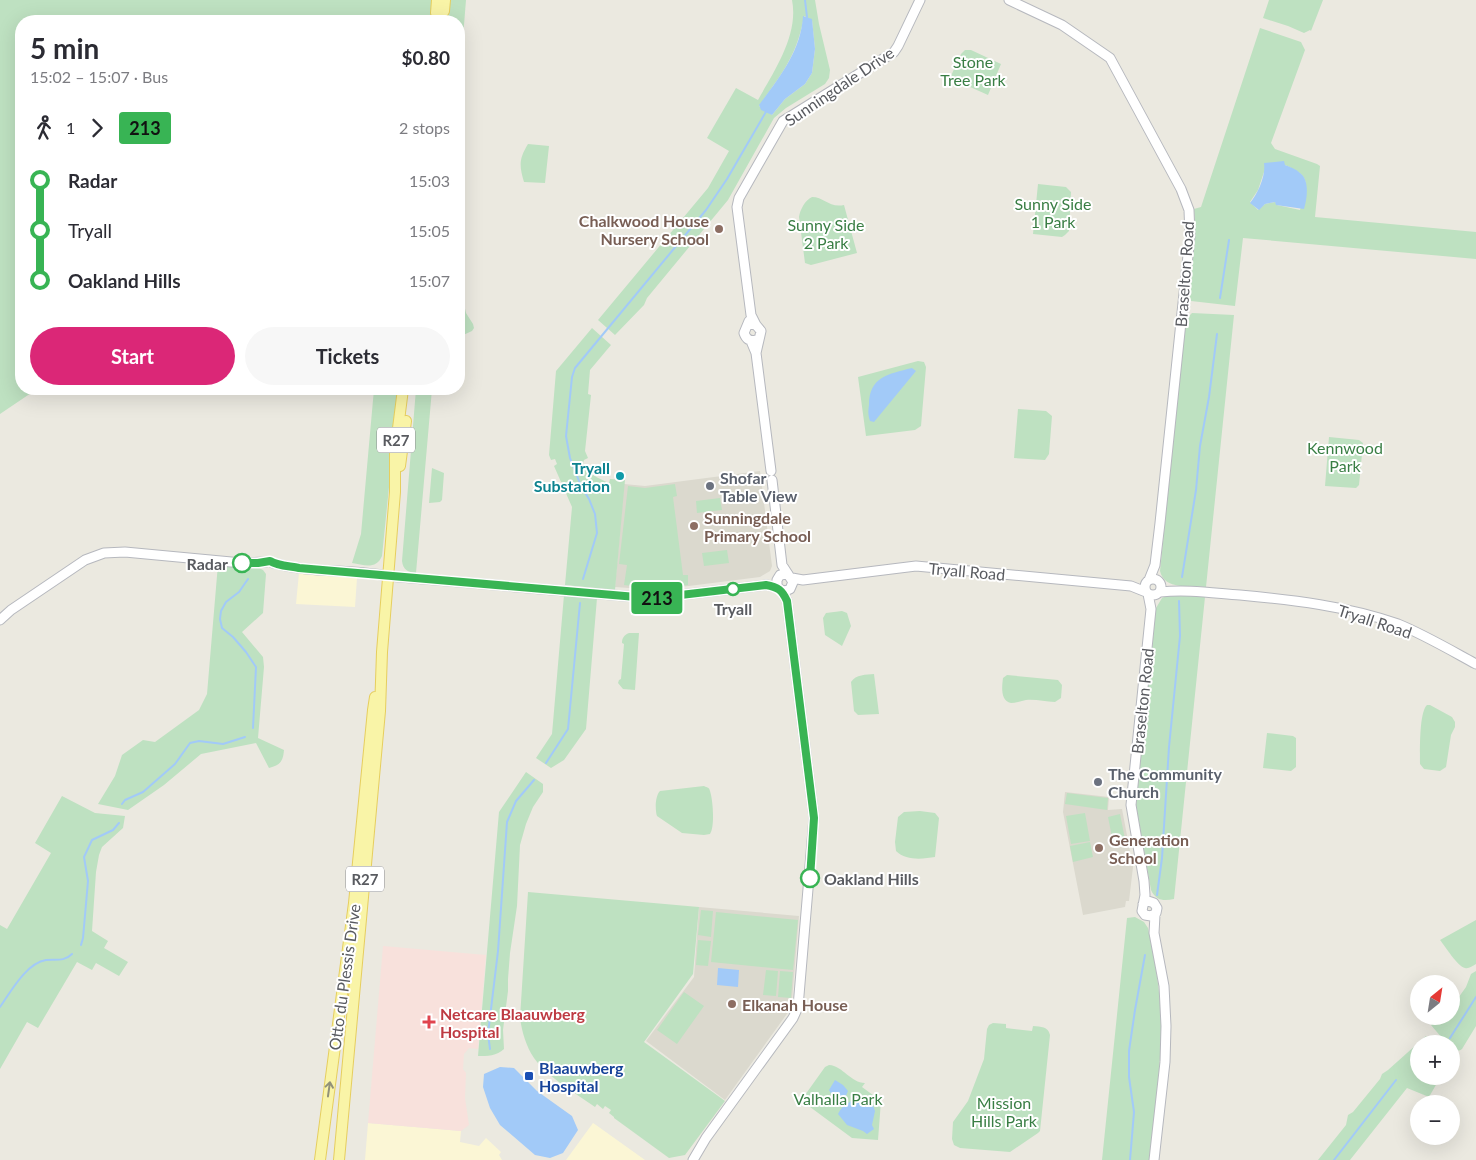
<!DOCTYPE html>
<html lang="en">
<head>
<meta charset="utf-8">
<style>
	:root { --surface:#fff; --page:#f7f7f7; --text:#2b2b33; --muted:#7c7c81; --accent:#db2777 }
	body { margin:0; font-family:Lato,sans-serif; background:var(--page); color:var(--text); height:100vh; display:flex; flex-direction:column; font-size:19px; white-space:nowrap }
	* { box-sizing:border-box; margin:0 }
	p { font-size:16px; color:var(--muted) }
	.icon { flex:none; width:28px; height:28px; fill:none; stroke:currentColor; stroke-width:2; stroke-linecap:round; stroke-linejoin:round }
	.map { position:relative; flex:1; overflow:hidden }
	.drawer { position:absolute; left:15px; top:15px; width:450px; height:380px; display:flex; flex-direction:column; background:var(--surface); border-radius:20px; box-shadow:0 5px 20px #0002 }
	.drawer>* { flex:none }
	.badge { padding:0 10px; border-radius:4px; font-size:18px; line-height:32px }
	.needle { width:32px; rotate:30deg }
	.tools { position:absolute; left:1410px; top:975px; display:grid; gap:10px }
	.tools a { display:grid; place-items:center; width:50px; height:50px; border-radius:50%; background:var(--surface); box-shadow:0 5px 20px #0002; font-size:25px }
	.map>.badge { position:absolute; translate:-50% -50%; box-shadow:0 0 0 2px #fff }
	.legs { display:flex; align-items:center; gap:8px; height:55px; padding:0 15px; font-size:16px }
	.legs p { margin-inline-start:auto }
	.overview { display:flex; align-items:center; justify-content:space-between; height:85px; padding:0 15px }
	h1 { font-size:28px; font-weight:700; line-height:38px }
	.button { display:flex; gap:10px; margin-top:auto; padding:10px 15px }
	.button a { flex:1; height:58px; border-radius:30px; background:var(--accent); color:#fff; font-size:20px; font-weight:700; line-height:58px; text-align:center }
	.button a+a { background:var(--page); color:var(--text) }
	ul { padding:0 15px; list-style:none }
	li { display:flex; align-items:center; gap:18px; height:50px; font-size:19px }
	li i { display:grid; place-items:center; width:8px; height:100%; margin:0 6px; background:currentColor }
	li i::after { content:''; width:12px; height:12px; margin:-6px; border:4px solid; border-radius:50%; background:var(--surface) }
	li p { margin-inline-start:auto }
	li:first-child i { background:linear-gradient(#0000 50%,currentColor 0) }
	li:last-child i { background:linear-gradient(currentColor 50%,#0000 0) }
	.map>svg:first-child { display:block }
	.commercial { fill:#fbf6d5 }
	.education { fill:#dbd9ce }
	.medical { fill:#f8e1dc }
	.green { fill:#bee1c1; fill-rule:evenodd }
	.water { fill:#a2caf8 }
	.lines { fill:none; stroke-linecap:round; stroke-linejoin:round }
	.stream { stroke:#a2caf8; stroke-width:2 }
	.secondary-casing { stroke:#b6b8be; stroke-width:11 }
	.primary-casing { stroke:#e6ce5e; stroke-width:12 }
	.secondary { stroke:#fff; stroke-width:9 }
	.primary { stroke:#f9f4a7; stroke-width:10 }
	.oneway { stroke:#919179 }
	.line-1-casing { stroke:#fff; stroke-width:11 }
	.line-1 { stroke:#38b454; stroke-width:8 }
	.education-dot { fill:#8d6e63; stroke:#fff; stroke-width:2 }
	.culture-dot { fill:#0f9aa8; stroke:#fff; stroke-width:2 }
	.worship-dot { fill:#6b7280; stroke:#fff; stroke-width:2 }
	.stop-1-dot { fill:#fff; stroke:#38b454; stroke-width:2.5 }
	.health-dot { fill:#e0444e; stroke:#fff; stroke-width:2 }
	.transit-dot { fill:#1a4fb4; stroke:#fff; stroke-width:2 }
	.labels { text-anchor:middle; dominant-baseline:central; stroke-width:4; stroke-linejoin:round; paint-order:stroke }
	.shield { fill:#fff; stroke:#8b8c90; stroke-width:1 }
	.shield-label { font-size:15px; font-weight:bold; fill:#595b60 }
	.park-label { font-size:16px; fill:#397e44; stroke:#fff }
	.street-label { font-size:16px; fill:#595b60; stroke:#fff }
	.education-label { font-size:16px; font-weight:bold; fill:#785e54; stroke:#fff; text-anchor:start }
	.culture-label { font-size:16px; font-weight:bold; fill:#0d838f; stroke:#fff; text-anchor:end }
	.worship-label { font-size:16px; font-weight:bold; fill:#5b616d; stroke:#fff; text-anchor:start }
	.stop-label { font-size:16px; font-weight:bold; fill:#595b60; stroke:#fff; text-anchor:end }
	.health-label { font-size:16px; font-weight:bold; fill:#be3a42; stroke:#fff; text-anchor:start }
	.transit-label { font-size:16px; font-weight:bold; fill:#164399; stroke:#fff; text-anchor:start }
</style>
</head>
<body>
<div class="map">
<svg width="1476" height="1160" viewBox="0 0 1476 1160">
	<rect width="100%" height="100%" fill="#ebe9e0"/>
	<path class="commercial" d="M299,573L357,578L355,607L296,604Z
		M368,1123L461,1131L460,1142L479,1146L486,1138L501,1152L499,1155L502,1160H365Z
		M593,1123L596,1125L645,1160H566Z"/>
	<path class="education" d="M760,471L772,566L770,571L760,577L657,590L615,587L624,484L645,486Z
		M1065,792L1109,797L1108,810L1122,809L1133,867L1129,901H1126L1125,907L1083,915L1063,812Z
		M699,907L799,916L792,1000L789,1011L725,1100L646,1041L694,977Z"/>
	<path class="medical" d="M383,946L486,955L478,1049L469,1048L464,1054L463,1069L466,1073L465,1098L469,1125L461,1131L368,1123Z"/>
	<path class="green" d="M0,0H436L434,21H21V389H37L0,414Z
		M448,0H466L459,87V21H446Z
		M792,0H815L819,24L830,70L829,78L825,84L786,108L774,118L728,200L647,298L644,305L615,335L598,320L708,188L729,151L707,138L736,88L758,100C774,71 799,35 792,0ZM804,16L812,20L815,49L812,73L805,84L785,99L772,115L759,106C782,73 797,56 804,16Z
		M1269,0H1323L1311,31L1310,30L1304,33L1288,26L1263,18Z
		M1260,28L1301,42L1305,50L1271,143L1275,149L1317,164L1320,166L1315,217L1476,232V259L1243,238L1235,306L1191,301L1189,296L1195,226L1194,209L1201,207ZM1285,165C1313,177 1307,184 1300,210L1277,205L1275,202L1265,204L1258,210L1250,202L1258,190L1265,169Z
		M965,50H971L1001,64L988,95L950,78L961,54Z
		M528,144L549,146L545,183L524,182C519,165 519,159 528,144Z
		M1038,184L1066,187L1071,192L1069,231L1065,235L1062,237L1033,234Z
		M812,197C824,197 829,208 844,205L857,253L811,265L805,263L799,217C800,210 805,200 812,197Z
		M459,302L464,304L466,313L473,324L474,328L472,331L459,337Z
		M1192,313L1234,315L1206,587C1191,586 1164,590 1160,571L1186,319Z
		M592,328L611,345L590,370L588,394L591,395L585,451L588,458L584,460L583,463C588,474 598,478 609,483L610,479L625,480L615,590L565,585L572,507L554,466L557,464L555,459L551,460L549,455L556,371Z
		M918,361L924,362L926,367L921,426L915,430L866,436L858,377Z
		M374,389H399L382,556C376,570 364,565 352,563L361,534Z
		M416,389H432L416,573C408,572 403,570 402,561Z
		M1018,409L1046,411L1052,416L1049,454L1045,460L1014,458Z
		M1329,437L1359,440L1363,443L1359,485L1356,488L1325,486Z
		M432,468L444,473L442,500L440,502L429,503Z
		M675,484L677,496L673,497L683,575H688V585L657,589L624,585L627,565L619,564L628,486L645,488Z
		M720,498L722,510L697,513L696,501Z
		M727,550L729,563L704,566L702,553Z
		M218,564L259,568L263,570L266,574L263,613L242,632L263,657L264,667L258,738L284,750C283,762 280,765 269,768L256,743L201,754L164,785L128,810L98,804L115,776L122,755L143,740L155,742L199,710L207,694Z
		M1171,594L1205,597L1174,899C1164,901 1156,901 1151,890L1136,805L1156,608L1162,598Z
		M564,595L597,598L586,729L564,760L551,768L536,758L552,734Z
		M842,611L847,613L851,626L842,646L825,635L823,618L826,613Z
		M629,633H639L635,690L623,689L618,683L619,680L621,679L624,644L622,643C622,638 624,635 629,633Z
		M874,674L879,714L858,715L854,711L851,682C856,674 866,675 874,674Z
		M1007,675L1058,680L1062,685L1061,698L1055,702C1045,702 1036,699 1026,700C1021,701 1016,703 1011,703C1000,701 1002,686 1003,678Z
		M1427,705H1430L1452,717L1455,722V727L1451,735L1446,767L1440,771L1424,769L1420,764C1420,752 1419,712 1427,705Z
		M1267,733L1293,736L1296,738V767L1291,771L1263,768Z
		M526,772L543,784V792L533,807L526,824L520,845L517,906L510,953L508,979V991L503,1030L504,1049C497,1056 487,1056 478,1056L499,812Z
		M704,786C708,788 709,787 710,791C713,800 715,827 710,834L704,835L682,833L657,816C655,810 655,796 660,791Z
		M1067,793L1108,798L1107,810L1065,804Z
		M62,796L95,813L125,816L123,828L102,847L99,855L96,872L92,931L108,941L104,948L128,962L119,976L96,963L92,970L77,962L38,1028L27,1022L0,1069V925L7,929L51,853L35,843Z
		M920,811L935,813L939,818L935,857C923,859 906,861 896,851L895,842L898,817L904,812Z
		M1085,813L1090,841L1071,844L1066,816Z
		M1120,814L1125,839L1113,842L1108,817Z
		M1090,842L1093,857L1073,862L1070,846Z
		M528,892L699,907L693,974L644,1042L725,1101L685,1155L669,1158L614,1118V1117L609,1113L611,1110L605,1106L603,1109L597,1104L595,1107C577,1094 546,1076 534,1058C526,1046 522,1032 520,1018Z
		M701,910L713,911L711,937L698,935Z
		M716,912L798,920L793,970L711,962Z
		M1135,917L1144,922L1148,928C1155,961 1161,993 1161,1027C1161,1071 1154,1116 1149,1160H1102L1127,918Z
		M1476,920V964C1472,966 1469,969 1465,968C1458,967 1445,946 1440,940Z
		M698,940L711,941L708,966L696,965Z
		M766,970L778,971L776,996L763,995Z
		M780,971L793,972L791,998L778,997Z
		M1476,971V1026L1462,1049C1458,1052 1455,1050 1451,1047V1044H1447L1431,1025L1441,1016H1451V1008L1466,987L1471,974Z
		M684,992L704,1006L677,1044L657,1030Z
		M993,1023L1006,1024V1028L1032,1031L1033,1026C1041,1027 1048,1026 1050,1035L1040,1131L1038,1133L1010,1152L960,1148L954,1145L952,1139L953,1122L968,1101L984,1059L987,1029L989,1025Z
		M1426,1036L1433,1044H1419V1076H1441L1429,1097L1407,1088L1350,1160H1318L1346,1125L1348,1115L1353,1112L1380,1079L1382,1074L1388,1070Z
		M829,1065C843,1066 851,1083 865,1083L862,1087L881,1101L878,1140L852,1138L806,1104L804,1099L805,1095L825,1067Z"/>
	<path class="water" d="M803,16L812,19L815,49L812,73L805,84L785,99L772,115L761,110L759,105C779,78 801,51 803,16Z
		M1284,161L1285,165C1290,167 1296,169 1300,173C1310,180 1307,199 1304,209L1276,205L1275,202L1265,204L1259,210L1250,203C1258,193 1266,176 1264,163Z
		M912,368L916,371L874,422L870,421C868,415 868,411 869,405C869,377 888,374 912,368Z
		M718,968L739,970L738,987L717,985Z
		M500,1067L514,1068L537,1091L572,1116L578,1130L563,1153L550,1158L535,1155L500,1125L490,1108L483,1087L484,1074Z
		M835,1080L843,1085L848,1091L845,1098L839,1102L835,1101L829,1090Z
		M861,1095L865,1098L866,1102L872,1103L875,1111L872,1125L874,1129L867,1134L863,1131L847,1125L838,1114C843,1103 850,1105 855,1096Z"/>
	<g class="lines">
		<path class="stream" d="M805,0L807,17
			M1220,298L1229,240
			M1182,577L1196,490L1200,446L1209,397L1217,334
			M248,579L239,592L226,602L221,611L220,619L222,628L233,637L246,652L256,667L253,728
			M583,579L597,533L595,514L589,499L581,486L570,458L566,436L572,377L575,368L706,210L727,179L767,110
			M546,763L568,729L580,603
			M122,804L125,800L143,792L175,764L190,743L199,741L223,744L245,737
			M1157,895L1162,858L1169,747L1180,636L1179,601
			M81,945L83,938L88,881L84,857L92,840L113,830L119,823
			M0,1007C10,993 26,963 46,960C56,959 64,962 72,954
			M1450,1038L1476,997
			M490,1049L488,1034L498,951L507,822L516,801L534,780
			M1130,1160L1134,1112L1129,1077V1051L1135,1010L1145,955
			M1334,1160L1396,1080"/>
		<defs>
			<path id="secondary" d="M1009,0L1062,25L1110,58L1181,189L1189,210L1190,236L1160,523L1155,565L1149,580
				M749,321L744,333C746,339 750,342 756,340
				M756,325L751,315L737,207L739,198L783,121L894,52L898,46L920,0
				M747,326L750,324L756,325L761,331L756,353
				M751,341L756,353L771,471
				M772,480L782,565L793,582L790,589C785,592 780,591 777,586V580L780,575L788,574
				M273,563C310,573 350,569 388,576L648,598L672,596L766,585L777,587
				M792,578L803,580L916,566L1131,586L1146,592
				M1145 587a8 8 0 1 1 16 0a8 8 0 1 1-16 0Z
				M1160,592C1187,589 1213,593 1240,595C1293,600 1347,606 1398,624C1423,634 1452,651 1476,664
				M0,620L11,610L85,560L104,553L125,552L242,563L266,562
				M1143,904L1148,901L1154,903L1157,908L1156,913L1151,916L1145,915L1142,911L1145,895L1144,881L1131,805L1151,609L1148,594
				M693,1160L706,1138L793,1018L798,1007L814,818L787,601L782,591
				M1154,1160L1165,1062L1166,1026L1164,986L1154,933L1155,915"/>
			<path id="primary" d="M437,0L436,13L440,17L439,21
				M440,17L444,11L445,0
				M400,466L406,421
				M320,1160L354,903L373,710L375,697
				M339,1160L380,711L382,652L395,492V452L403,389"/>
		</defs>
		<use href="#secondary" class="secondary-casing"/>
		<use href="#primary" class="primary-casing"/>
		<use href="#secondary" class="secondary"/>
		<use href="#primary" class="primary"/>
	</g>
	<defs><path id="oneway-shaft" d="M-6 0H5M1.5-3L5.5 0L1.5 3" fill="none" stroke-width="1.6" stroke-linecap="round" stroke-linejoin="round" transform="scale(1.25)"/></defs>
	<use class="oneway" href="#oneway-shaft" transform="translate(329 1089) rotate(-82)"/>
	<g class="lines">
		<defs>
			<path id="line-1" d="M242,563H258L270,561C278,566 290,566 299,568L648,598L672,596L766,585C778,587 782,590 787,601L813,810L814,818L810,878"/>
		</defs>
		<use href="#line-1" class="line-1-casing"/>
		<use href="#line-1" class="line-1"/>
	</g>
	<g class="education-dot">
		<circle cx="719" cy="229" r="5"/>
		<circle cx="694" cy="526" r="5"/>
		<circle cx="1099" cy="848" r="5"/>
		<circle cx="732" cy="1004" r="5"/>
	</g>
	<circle class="culture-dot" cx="620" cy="476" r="5"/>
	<g class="worship-dot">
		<circle cx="710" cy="486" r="5"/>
		<circle cx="1098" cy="782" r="5"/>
	</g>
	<g class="stop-1-dot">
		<circle cx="242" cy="563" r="9"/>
		<circle cx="733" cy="589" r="6"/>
		<circle cx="810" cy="878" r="9"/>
	</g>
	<path class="health-dot" d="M426.5 1014.5h5v5h5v5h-5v5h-5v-5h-5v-5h5z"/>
	<rect class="transit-dot" x="524" y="1071" width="10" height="10" rx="2.5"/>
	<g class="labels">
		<g class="shield">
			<rect x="377" y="427.5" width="38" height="25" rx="4"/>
			<rect x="346" y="866.5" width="38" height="25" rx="4"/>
		</g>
		<g class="shield-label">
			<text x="396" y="440">R27</text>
			<text x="365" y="879">R27</text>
		</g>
		<g class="park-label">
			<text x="973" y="61">Stone<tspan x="973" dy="18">Tree Park</tspan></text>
			<text x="1053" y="203">Sunny Side<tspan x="1053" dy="18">1 Park</tspan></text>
			<text x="826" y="224">Sunny Side<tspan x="826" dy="18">2 Park</tspan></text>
			<text x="1345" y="447">Kennwood<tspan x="1345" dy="18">Park</tspan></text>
			<text x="838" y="1098">Valhalla Park</text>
			<text x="1004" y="1102">Mission<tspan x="1004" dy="18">Hills Park</tspan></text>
		</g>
		<g class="street-label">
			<text transform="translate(839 86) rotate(-34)">Sunningdale Drive</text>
			<text transform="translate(1184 274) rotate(-86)">Braselton Road</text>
			<text transform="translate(967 571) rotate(5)">Tryall Road</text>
			<text transform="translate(1375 621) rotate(18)">Tryall Road</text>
			<text transform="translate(1142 701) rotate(-84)">Braselton Road</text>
			<text transform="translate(344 977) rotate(-82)">Otto du Plessis Drive</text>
		</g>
		<g class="education-label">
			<text x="709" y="220" text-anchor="end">Chalkwood House<tspan x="709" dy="18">Nursery School</tspan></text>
			<text x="704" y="517">Sunningdale<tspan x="704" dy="18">Primary School</tspan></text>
			<text x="1109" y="839">Generation<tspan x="1109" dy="18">School</tspan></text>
			<text x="742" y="1004">Elkanah House</text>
		</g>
		<g class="culture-label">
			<text x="610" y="467">Tryall<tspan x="610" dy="18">Substation</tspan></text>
		</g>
		<g class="worship-label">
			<text x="720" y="477">Shofar<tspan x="720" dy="18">Table View</tspan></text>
			<text x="1108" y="773">The Community<tspan x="1108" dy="18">Church</tspan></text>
		</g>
		<g class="stop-label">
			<text x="228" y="563">Radar</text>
			<text x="733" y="608" text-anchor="middle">Tryall</text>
			<text x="824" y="878" text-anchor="start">Oakland Hills</text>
		</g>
		<g class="health-label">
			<text x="440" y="1013">Netcare Blaauwberg<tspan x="440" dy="18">Hospital</tspan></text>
		</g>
		<g class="transit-label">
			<text x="539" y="1067">Blaauwberg<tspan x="539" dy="18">Hospital</tspan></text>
		</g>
	</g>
</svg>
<div class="tools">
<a><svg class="needle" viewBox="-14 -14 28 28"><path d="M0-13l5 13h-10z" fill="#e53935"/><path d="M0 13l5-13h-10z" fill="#7c7c81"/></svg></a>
<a>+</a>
<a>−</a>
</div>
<b class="badge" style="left:657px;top:598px;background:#38b454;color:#111">213</b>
<section class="drawer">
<div class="overview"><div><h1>5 min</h1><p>15:02 – 15:07 · Bus</p></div><b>$0.80</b></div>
<div class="legs"><svg class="icon" aria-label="walk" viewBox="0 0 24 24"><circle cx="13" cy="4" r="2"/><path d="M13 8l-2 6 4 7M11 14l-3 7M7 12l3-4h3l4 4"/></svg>1<svg class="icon" aria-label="forward" viewBox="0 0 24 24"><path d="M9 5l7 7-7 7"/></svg><b class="badge" style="background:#38b454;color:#111">213</b><p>2 stops</p></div>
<ul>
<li><i style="color:#38b454"></i><b>Radar</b><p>15:03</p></li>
<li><i style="color:#38b454"></i><span>Tryall</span><p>15:05</p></li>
<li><i style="color:#38b454"></i><b>Oakland Hills</b><p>15:07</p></li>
</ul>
<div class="button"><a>Start</a><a>Tickets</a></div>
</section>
</div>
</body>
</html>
